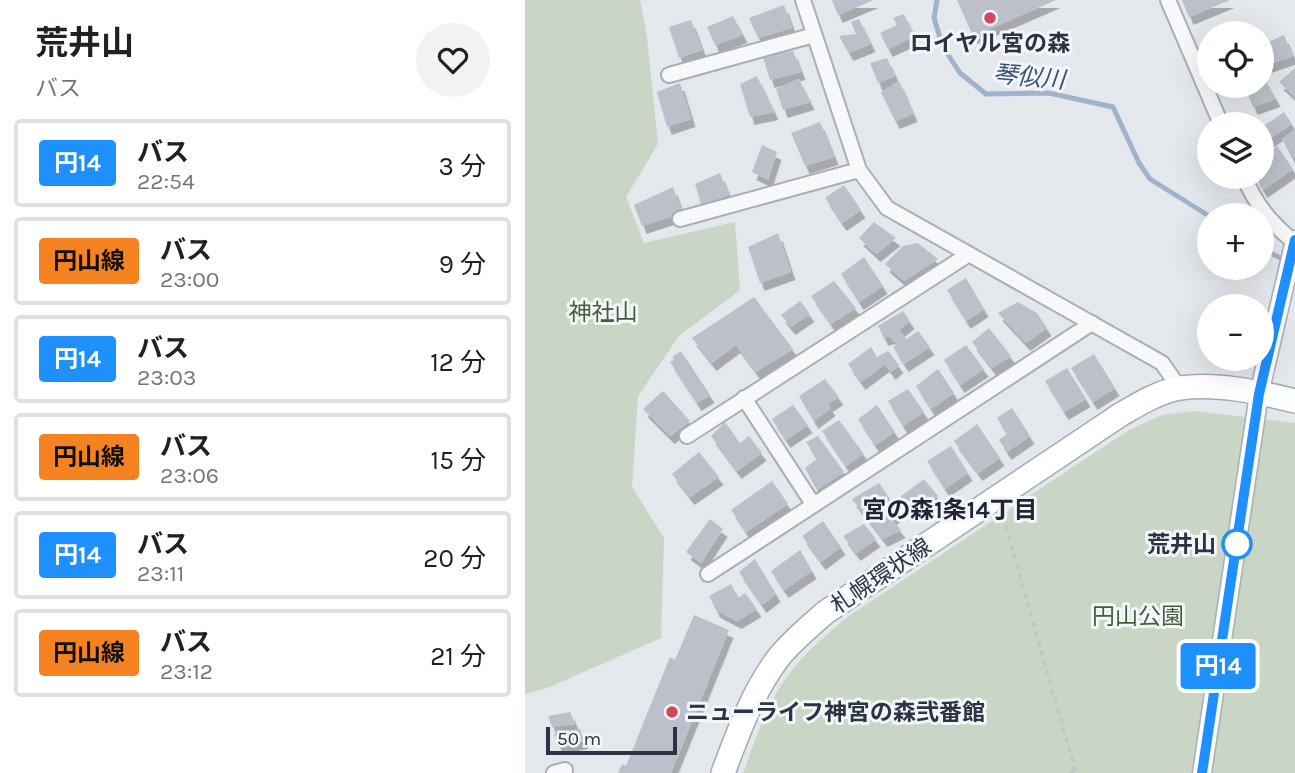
<!DOCTYPE html>
<html lang="ja">
<head>
<meta charset="utf-8">
<style>
	:root { --surface:#fff; --page:#f2f2f2; --text:#202124; --muted:#757577; --line:#e0e0e0 }
	body { margin:0; font-family:Karla,"Noto Sans JP",sans-serif; background:var(--page); color:var(--text); height:100vh; display:flex; flex-direction:column; font-size:26px; white-space:nowrap }
	* { box-sizing:border-box; margin:0 }
	p { font-size:23px; color:var(--muted) }
	.icon { flex:none; width:38px; height:38px; fill:none; stroke:currentColor; stroke-width:2; stroke-linecap:round; stroke-linejoin:round }
	.map { position:relative; flex:1; overflow:hidden }
	.sheet { display:flex; flex-direction:column; background:var(--surface); width:525px }
	.sheet>* { flex:none }
	.badge { padding:0 14px; border-radius:5px; font-size:24px; line-height:46px }
	.buttons { position:absolute; left:672px; top:21px; display:grid; gap:14px }
	.buttons a { display:grid; place-items:center; width:77px; height:77px; border-radius:50%; background:var(--surface); box-shadow:0 7px 28px #0002; font-size:35px }
	.scale { position:absolute; left:21px; bottom:18px; width:131px; box-sizing:border-box; padding-left:7px; border:4px solid #2b3445; border-top:0; font-size:19px; line-height:24px; white-space:nowrap; color:#2b3445; -webkit-text-stroke:5px #f4f6f9; paint-order:stroke }
	.map>.badge { position:absolute; translate:-50% -50%; box-shadow:0 0 0 4px #fff }
	.round { display:grid; place-items:center; flex:none; width:74px; height:74px; border-radius:37px; background:var(--page) }
	.summary { display:flex; align-items:center; justify-content:space-between; height:119px; padding:0 35px }
	h1 { font-size:33px; font-weight:700; line-height:52px }
	ul { padding:0; list-style:none }
	li { display:flex; align-items:center; gap:21px; height:88px; margin:0 14px 10px; padding:0 21px; border:4px solid var(--line); border-radius:7px }
	li div { flex:1 }
	li b { display:block; font-size:26px }
	li em { font-style:normal }
	li .badge { min-width:77px; font-weight:700; text-align:center }
	main { display:flex; flex:1; min-height:0 }
	.map>svg:first-child { display:block }
	.green { fill:#c9d6c5 }
	.lines { fill:none; stroke-linecap:round; stroke-linejoin:round }
	.stream { stroke:#9fb4cc; stroke-width:5 }
	.building { fill:#bbc0ca; filter:url(#shadow) }
	.minor-casing { stroke:#a9aeb7; stroke-width:18 }
	.tertiary-casing { stroke:#a9aeb7; stroke-width:21 }
	.primary-casing { stroke:#a3abb8; stroke-width:26 }
	.path { stroke:#c2c5cb; stroke-width:3.5; stroke-dasharray:5 5; stroke-linecap:butt }
	.minor { stroke:#f7f8fa; stroke-width:14 }
	.tertiary { stroke:#f7f8fa; stroke-width:18 }
	.primary { stroke:#fff; stroke-width:23 }
	.line-casing { stroke:#fff; stroke-width:16 }
	.line { stroke:#1e90ff; stroke-width:10 }
	.poi-dot { fill:#d1495b; stroke:#f4f6f9; stroke-width:2.5 }
	.stop-dot { fill:#fff; stroke:#1e90ff; stroke-width:3.5 }
	.labels { text-anchor:middle; dominant-baseline:central; stroke-width:6; stroke-linejoin:round; paint-order:stroke }
	.poi-label { font-size:23px; font-weight:bold; fill:#2b3445; stroke:#f4f6f9 }
	.park-label { font-size:23px; fill:#3f6138; stroke:#f4f6f9 }
	.stop-label { font-size:23px; font-weight:bold; fill:#2b3445; stroke:#f4f6f9; text-anchor:end }
	.street-label { font-size:23px; fill:#2b3445; stroke:#f4f6f9 }
	.water-label { font-size:24px; font-style:italic; fill:#34527a; stroke:#f4f6f9 }
	.neighbourhood-label { font-size:24px; font-weight:bold; fill:#1d2536; stroke:#f4f6f9 }
</style>
</head>
<body>
<main>
<section class="sheet">
<div class="summary"><div><h1>荒井山</h1><p>バス</p></div><a class="round"><svg class="icon" aria-label="heart" viewBox="0 0 24 24"><path d="M12 20l-8-8c-3-5 5-10 8-4 3-6 11-1 8 4z"/></svg></a></div>
<ul>
<li><span class="badge" style="background:#1e90ff;color:#fff">円14</span><div><b>バス</b><p>22:54</p></div><em>3 分</em></li>
<li><span class="badge" style="background:#f58220;color:#111">円山線</span><div><b>バス</b><p>23:00</p></div><em>9 分</em></li>
<li><span class="badge" style="background:#1e90ff;color:#fff">円14</span><div><b>バス</b><p>23:03</p></div><em>12 分</em></li>
<li><span class="badge" style="background:#f58220;color:#111">円山線</span><div><b>バス</b><p>23:06</p></div><em>15 分</em></li>
<li><span class="badge" style="background:#1e90ff;color:#fff">円14</span><div><b>バス</b><p>23:11</p></div><em>20 分</em></li>
<li><span class="badge" style="background:#f58220;color:#111">円山線</span><div><b>バス</b><p>23:12</p></div><em>21 分</em></li>
</ul>
</section>
<div class="map">
<svg width="770" height="773" viewBox="0 0 770 773">
	<defs>
		<filter id="shadow"><feDropShadow dx="4.5" dy="8" stdDeviation="0" flood-color="#0004"/></filter>
	</defs>
	<rect width="100%" height="100%" fill="#e4e7ec"/>
	<path class="green" d="M0,0H115L122,37L133,144L101,197L119,243L210,222L215,290L154,336L113,396L107,487L139,538L136,638L22,688L0,694Z
		M670,411L770,423V773H218C227,749 235,724 247,701C265,666 294,640 324,616L604,430L637,415Z"/>
	<g class="lines">
		<path class="stream" d="M412,0L409,18L418,47L435,73L461,94L524,93L588,107L614,163L625,179L684,216
			M737,249L762,261"/>
	</g>
	<path class="building" d="M307,0H349L313,15Z
		M432,0H531L448,36Z
		M657,0H705L664,17Z
		M259,5L267,28L233,38L224,18Z
		M379,14L389,37L363,49L355,33L372,25L368,18Z
		M208,16L218,35L190,45L182,27Z
		M334,19L346,44L324,53L314,36L331,34L326,22Z
		M166,20L177,50L154,58L144,27Z
		M759,35L768,56L742,65L737,52V45Z
		M268,51L276,72L245,80L238,57Z
		M362,58L370,76L353,83L345,63Z
		M770,68V97L754,82Z
		M232,76L249,112L225,117L215,84Z
		M274,79L285,102L258,110L251,89Z
		M374,81L388,114L370,121L356,92Z
		M741,81L751,99L728,107L720,87L737,86V82Z
		M155,83L166,119L142,127L132,92Z
		M759,112L767,124L737,144V127Z
		M295,122L309,157L280,166L266,133Z
		M770,130V156L767,158L757,139Z
		M237,145L252,152L243,180L227,172Z
		M752,146L768,169L738,190L730,177H737V158Z
		M195,173L204,195L176,204L170,184Z
		M319,185L336,210L317,223L300,198Z
		M148,187L157,213L117,226L109,205Z
		M349,222L371,238L351,254L334,238Z
		M253,233L266,272L235,283L223,247Z
		M393,243L413,259L379,281L360,264L378,246Z
		M339,257L358,286L334,302L316,274Z
		M441,278L459,309L441,321L422,290Z
		M309,281L331,308L306,324L286,296Z
		M229,297L268,349L231,372L211,345L187,363L167,338Z
		M275,301L285,314L266,327L256,315Z
		M493,302L512,313L522,328L501,343L473,313Z
		M378,311L385,321L374,330L381,339L393,331L405,347L379,364L368,347L372,344L365,336L359,338L353,326Z
		M464,328L486,356L467,368L447,342Z
		M441,345L459,369L435,385L419,360Z
		M346,347L352,357L363,351L374,365L366,372L360,364L336,382L323,364Z
		M156,351L185,395L172,403L145,362L149,359L147,357Z
		M569,354L590,388L568,402L546,368Z
		M542,368L561,399L539,412L520,381Z
		M413,369L429,393L406,409L391,386Z
		M300,379L314,397L303,404L306,408L289,421L274,396Z
		M383,389L399,412L378,426L363,401Z
		M138,391L165,421L145,436L118,409Z
		M268,405L283,425L261,440L247,419Z
		M352,405L370,432L350,445L333,419Z
		M487,408L505,436L482,452L474,440L482,434L472,418Z
		M314,420L339,454L321,466L297,431Z
		M200,422L215,443L224,436L237,453L212,471L186,436Z
		M452,424L475,458L453,473L429,441Z
		M293,436L319,472L292,490L280,468L292,459L281,442Z
		M426,446L443,473L420,489L402,461Z
		M174,452L194,477L165,497L147,474Z
		M399,479L413,496L385,513L375,497Z
		M247,481L263,504L221,532L206,510Z
		M354,483L374,512L366,518L376,530L358,539L327,499Z
		M185,519L198,529L176,563L161,552Z
		M298,521L316,547L296,562L277,536Z
		M339,524L351,539L331,553L318,536Z
		M275,550L287,571L259,590L246,571Z
		M230,559L251,594L237,605L214,572Z
		M206,584L213,598L220,593L232,609L212,621L191,610L184,596Z
		M169,615L204,630L146,773H93L97,764L101,766L145,657L150,660Z
		M45,712L50,724L27,727L23,716Z
		M55,729L59,741L33,746L29,734Z"/>
	<g class="lines">
		<defs>
			<path id="minor" d="M278,0L334,170L362,208L637,363L655,389
				M643,0L696,124
				M144,75L289,35
				M719,177C731,205 745,222 769,242
				M155,219L334,170
				M219,398L288,504
				M162,436L444,254
				M183,574L567,323
				M29,773L40,770L39,773"/>
			<path id="tertiary" d="M677,773L734,394L770,240"/>
			<path id="primary" d="M198,773C213,733 228,691 254,657C268,640 285,626 301,612L595,415C614,404 633,392 655,388C692,383 734,392 770,401"/>
		</defs>
		<use href="#minor" class="minor-casing"/>
		<use href="#tertiary" class="tertiary-casing"/>
		<use href="#primary" class="primary-casing"/>
		<path class="path" d="M478,516L551,773
			M544,773L550,769"/>
		<use href="#minor" class="minor"/>
		<use href="#tertiary" class="tertiary"/>
		<use href="#primary" class="primary"/>
	</g>
	<g class="lines">
		<defs>
			<path id="line" d="M677,773L734,394L770,240"/>
		</defs>
		<use href="#line" class="line-casing"/>
		<use href="#line" class="line"/>
	</g>
	<g class="poi-dot">
		<circle cx="465" cy="18" r="7"/>
		<circle cx="147" cy="712" r="7"/>
	</g>
	<circle class="stop-dot" cx="712" cy="544" r="14"/>
	<g class="labels">
		<g class="poi-label">
			<text x="465" y="43">ロイヤル宮の森</text>
			<text x="161" y="712" text-anchor="start">ニューライフ神宮の森弐番館</text>
		</g>
		<g class="park-label">
			<text x="78" y="312">神社山</text>
			<text x="613" y="616">円山公園</text>
		</g>
		<g class="stop-label">
			<text x="691" y="544">荒井山</text>
		</g>
		<g class="street-label">
			<text transform="translate(356 576) rotate(-34)">札幌環状線</text>
		</g>
		<g class="water-label">
			<text transform="translate(504 77) rotate(5)">琴似川</text>
		</g>
		<g class="neighbourhood-label">
			<text x="425" y="510">宮の森1条14丁目</text>
		</g>
	</g>
</svg>
<div class="buttons">
<a><svg class="icon" aria-label="locate" viewBox="0 0 24 24"><circle cx="12" cy="12" r="6"/><path d="M12 2v4M12 18v4M2 12h4M18 12h4"/></svg></a>
<a><svg class="icon" aria-label="layers" viewBox="0 0 24 24"><path d="M12 4l9 5-9 5-9-5zM3 14l9 5 9-5"/></svg></a>
<a>+</a>
<a>−</a>
</div>
<div class="scale">50 m</div>
<b class="badge" style="left:693px;top:666px;background:#1e90ff;color:#fff">円14</b>
</div>
</main>
</body>
</html>
